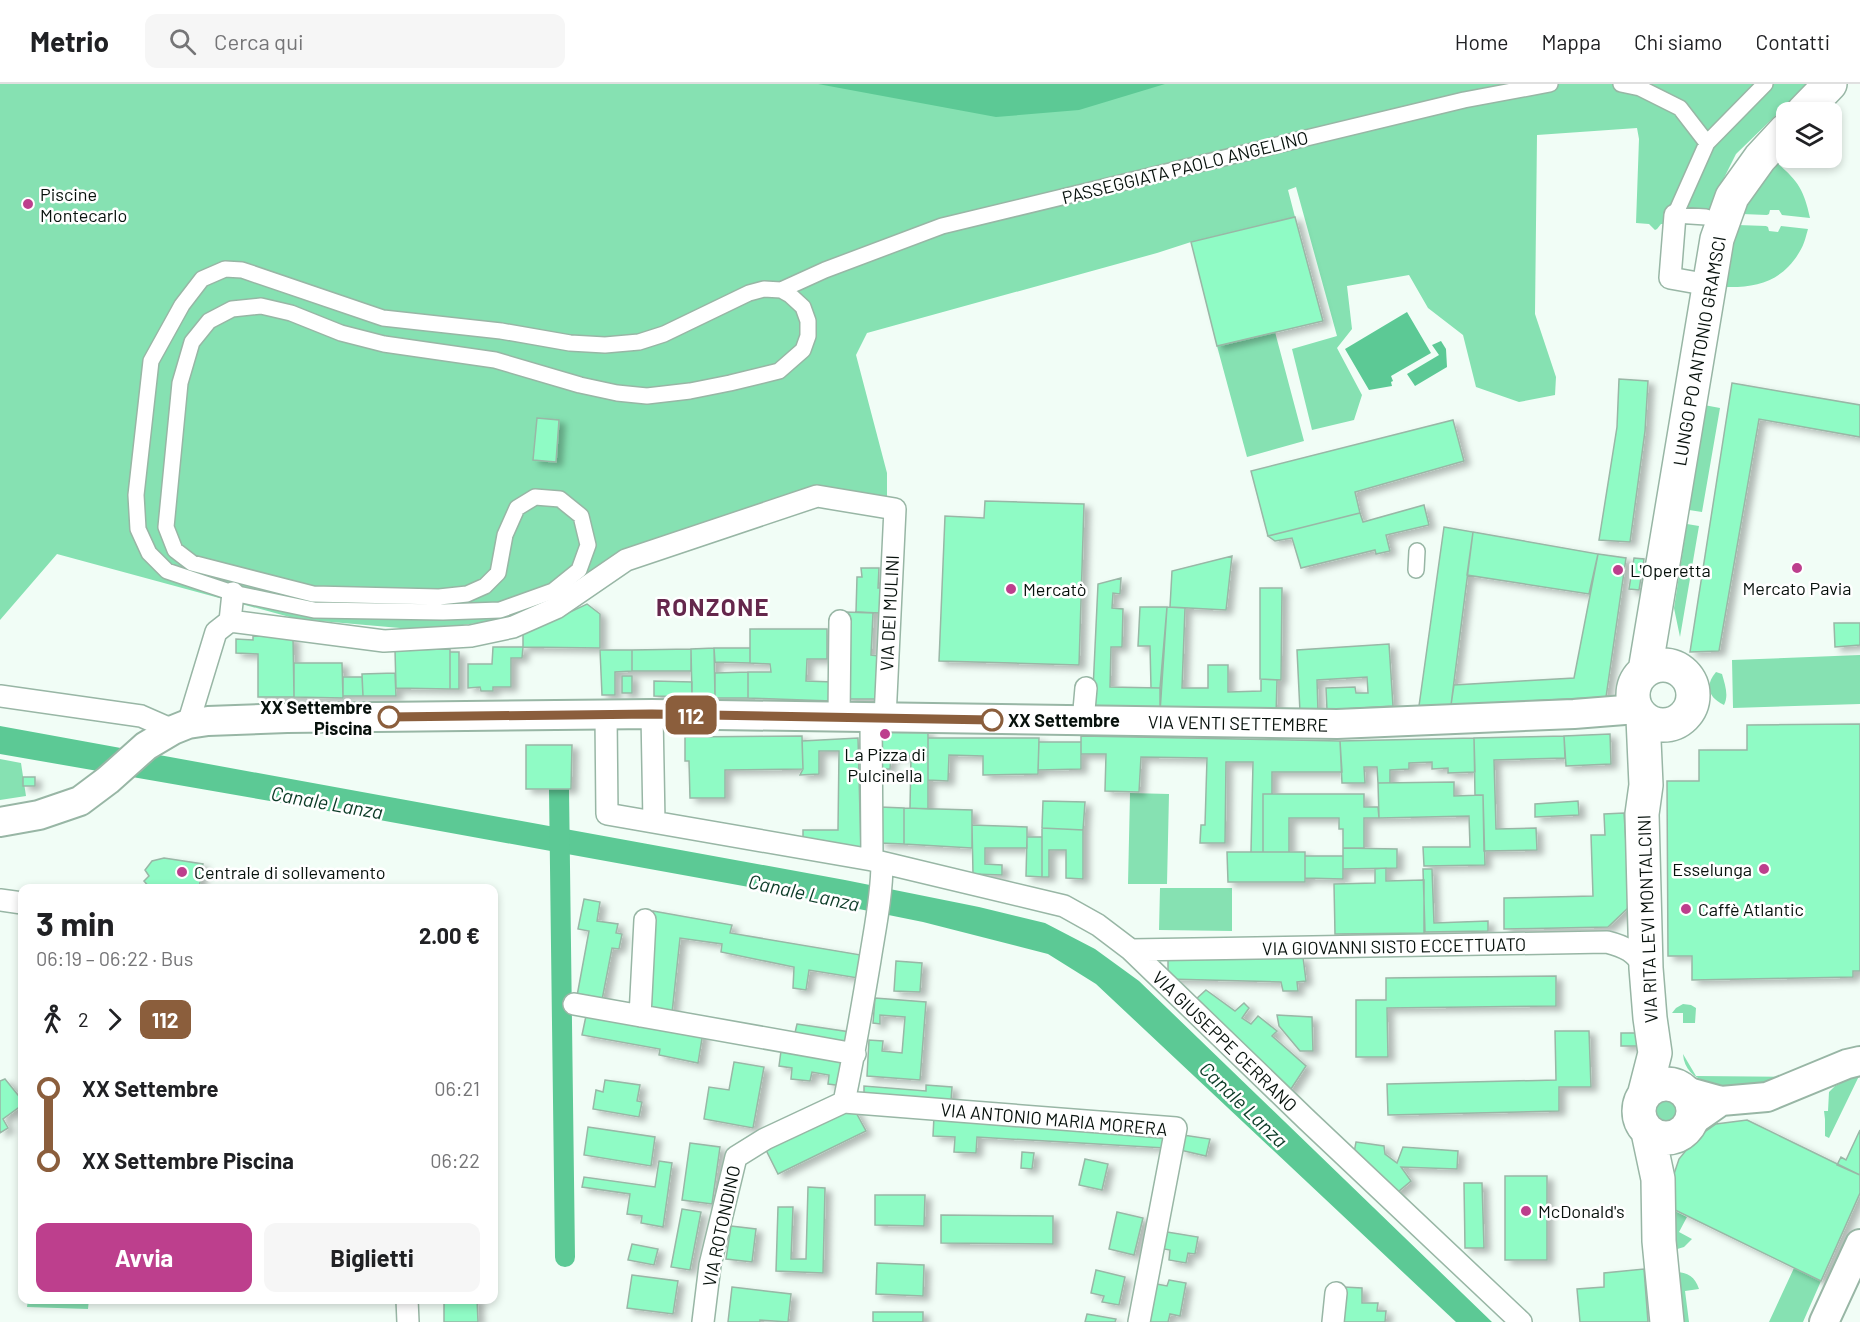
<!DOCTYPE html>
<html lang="it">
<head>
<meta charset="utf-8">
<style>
	:root { --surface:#fff; --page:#f6f6f6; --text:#202124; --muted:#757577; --line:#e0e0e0; --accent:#bd3f8d }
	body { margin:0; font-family:Barlow,sans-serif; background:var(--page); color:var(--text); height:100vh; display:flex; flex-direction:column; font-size:22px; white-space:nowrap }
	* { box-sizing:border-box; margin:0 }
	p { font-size:20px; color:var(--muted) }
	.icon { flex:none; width:33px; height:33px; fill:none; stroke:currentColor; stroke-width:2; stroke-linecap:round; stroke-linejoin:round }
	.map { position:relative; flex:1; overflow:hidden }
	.panel { position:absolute; left:18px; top:800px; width:480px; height:420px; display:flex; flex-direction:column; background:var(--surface); border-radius:12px; box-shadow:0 3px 9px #0003 }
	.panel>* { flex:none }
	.badge { padding:0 12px; border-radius:9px; font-size:21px; line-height:39px }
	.buttons { position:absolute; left:1776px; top:18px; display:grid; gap:12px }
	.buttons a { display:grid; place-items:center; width:66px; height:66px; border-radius:12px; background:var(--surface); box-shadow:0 3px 9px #0003; font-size:30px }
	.map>.badge { position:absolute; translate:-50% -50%; box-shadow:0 0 0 3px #fff }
	.legs { display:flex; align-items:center; gap:9px; height:66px; padding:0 18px; font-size:20px }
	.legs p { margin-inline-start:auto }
	.overview { display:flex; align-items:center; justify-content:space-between; height:102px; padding:0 18px }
	h1 { font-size:33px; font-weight:700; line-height:45px }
	.primary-button { display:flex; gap:12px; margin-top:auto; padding:12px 18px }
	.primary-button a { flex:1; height:69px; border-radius:12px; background:var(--accent); color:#fff; font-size:24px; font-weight:700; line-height:69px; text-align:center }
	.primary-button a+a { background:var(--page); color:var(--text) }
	ul { padding:0 18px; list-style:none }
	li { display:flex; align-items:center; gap:21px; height:72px; font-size:22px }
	li i { display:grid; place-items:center; width:9px; height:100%; margin:0 8px; background:currentColor }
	li i::after { content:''; width:15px; height:15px; margin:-8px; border:4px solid; border-radius:50%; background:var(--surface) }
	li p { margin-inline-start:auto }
	li:first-child i { background:linear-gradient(#0000 50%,currentColor 0) }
	li:last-child i { background:linear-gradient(currentColor 50%,#0000 0) }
	header { display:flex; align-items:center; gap:36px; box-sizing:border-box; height:84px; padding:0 30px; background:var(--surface); border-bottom:2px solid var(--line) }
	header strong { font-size:28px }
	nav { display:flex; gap:33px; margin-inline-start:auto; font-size:21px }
	.search { width:420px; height:54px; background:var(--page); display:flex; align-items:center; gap:15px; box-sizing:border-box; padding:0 21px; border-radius:12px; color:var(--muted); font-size:22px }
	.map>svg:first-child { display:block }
	.green { fill:#86e1b2 }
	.water { fill:#5cc995 }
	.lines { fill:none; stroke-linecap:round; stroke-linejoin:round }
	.canal { stroke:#5cc995; stroke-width:20 }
	.building { fill:#8ffbc5; stroke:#99b7a6; stroke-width:1.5; filter:url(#shadow) }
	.pedestrian-casing { stroke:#98b6a5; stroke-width:18 }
	.minor-casing { stroke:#98b6a5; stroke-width:24 }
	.secondary-casing { stroke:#98b6a5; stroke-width:32 }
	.primary-casing { stroke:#98b6a5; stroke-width:36 }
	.pedestrian { stroke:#fff; stroke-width:15 }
	.minor { stroke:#fff; stroke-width:21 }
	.secondary { stroke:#fff; stroke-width:28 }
	.primary { stroke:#fff; stroke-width:33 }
	.line-1-casing { stroke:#fff; stroke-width:14 }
	.line-1 { stroke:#8b5e3c; stroke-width:9 }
	.poi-dot { fill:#bd3f8d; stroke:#fff; stroke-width:2 }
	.stop-1-dot { fill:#fff; stroke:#8b5e3c; stroke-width:3 }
	.labels { text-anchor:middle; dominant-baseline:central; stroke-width:5; stroke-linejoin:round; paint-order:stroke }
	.street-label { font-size:18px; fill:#07110c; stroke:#fff }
	.poi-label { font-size:18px; fill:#07110c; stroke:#fff; text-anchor:start }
	.stop-label { font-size:18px; font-weight:bold; fill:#07110c; stroke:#fff; text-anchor:end }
	.water-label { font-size:20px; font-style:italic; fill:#0c3b27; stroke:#fff }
	.district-label { font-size:24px; font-weight:bold; letter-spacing:1.5px; fill:#65274c; stroke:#fff }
</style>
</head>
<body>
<header>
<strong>Metrio</strong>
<div class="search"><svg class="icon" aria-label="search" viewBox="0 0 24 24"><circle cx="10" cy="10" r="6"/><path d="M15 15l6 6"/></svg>Cerca qui</div>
<nav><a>Home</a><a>Mappa</a><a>Chi siamo</a><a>Contatti</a></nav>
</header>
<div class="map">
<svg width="1860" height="1238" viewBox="0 0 1860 1238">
	<defs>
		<filter id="shadow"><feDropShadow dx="6" dy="4" stdDeviation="3" flood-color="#0004"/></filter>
	</defs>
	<rect width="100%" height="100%" fill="#f1fdf6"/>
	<path class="green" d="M0,0H1808L1736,70L1722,98L1706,141L1661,140L1657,145L1655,146L1649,140L1636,139L1639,55L1637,44L1537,51L1535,230L1556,293L1555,311L1519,318L1476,303L1463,251L1428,224L1409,191L1347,202L1352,245L1337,264L1362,311L1354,336L1312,346L1292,265L1337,252L1296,103L1288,106L1295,133L1191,158L1157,169L867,249L856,271L887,389V426L819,409L638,470L518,534L423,546L297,535L57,470L0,536Z
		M1777,79C1798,97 1804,106 1810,134L1782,131L1779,126H1770L1769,130L1767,131L1742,130L1748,117Z
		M1738,141L1766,142L1768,143L1769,147L1778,148L1781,142L1808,145C1806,152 1804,161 1800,167C1783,197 1757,204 1725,203L1729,176Z
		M1275,248L1304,357L1247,373L1217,262Z
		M1704,321L1720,324L1702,428L1689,426Z
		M1687,440L1699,442L1680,553L1674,524Z
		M1860,571V620L1733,624L1732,576Z
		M1716,588L1722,590C1725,601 1729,611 1724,621C1709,614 1704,602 1716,588Z
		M0,675L21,679L26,712L0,716Z
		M1130,709L1169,710L1167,800H1128Z
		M1160,804H1232V847L1159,846Z
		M1683,920L1691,921L1696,924L1695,939H1683V929H1672L1676,924Z
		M1683,970L1696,992L1794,993C1785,996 1776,1000 1767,1002C1761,1004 1754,1003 1748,1003C1724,1003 1685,1001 1683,970Z
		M1860,990L1829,1054L1825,1052V1035L1824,1027H1828L1829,1008L1835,1002Z
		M1656 1025a12 12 0 1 1 24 0a12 12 0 1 1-24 0Z
		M1673,1126L1687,1133L1679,1148L1692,1155L1684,1163L1674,1166Z
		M1794,1184L1821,1197L1803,1238H1769Z
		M1675,1188C1688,1188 1695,1193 1699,1205L1685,1207L1689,1238H1682Z
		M28,1215H89L88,1225L27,1223Z"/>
	<path class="water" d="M818,0H1165L1079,26L996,33Z
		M1407,228L1431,269L1391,292L1393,297L1391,298L1392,302L1369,306L1345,265Z
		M1441,257L1446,265L1447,283L1415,302L1407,290L1439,271L1432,261Z
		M0,642L845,796L979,823L1045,839L1095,865L1139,897L1492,1238H1456L1096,900L1048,870L923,838L765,806L374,735L0,670Z"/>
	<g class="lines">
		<path class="canal" d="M559,705L565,1173"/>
	</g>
	<path class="building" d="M1295,133L1323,237L1217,262L1191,158Z
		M1619,295L1648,297L1645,347L1630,458L1599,456L1617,343Z
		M1732,299L1860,321V353L1759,335L1719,567L1690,568Z
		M537,334L559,336L556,378L533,376Z
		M1453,336L1464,377L1355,408L1360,429L1268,452L1251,387Z
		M985,417L1084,420L1079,581L939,577L945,432L984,434Z
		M1424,421L1429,441L1386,451L1390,467L1376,470L1375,466L1301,484L1292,454L1275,457L1268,452L1360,429L1363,438Z
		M1444,443L1473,448L1451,621L1419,622Z
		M1473,448L1598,470L1589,510L1467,491Z
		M1598,470L1626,474L1606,613L1451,621L1454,601L1574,594Z
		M1232,472L1226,526L1170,523L1172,487Z
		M1634,474L1644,475L1639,506L1629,505Z
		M861,484H879L878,504H881L880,529L856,528L857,493H862Z
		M1121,494L1120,510L1113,509L1112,524L1123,525L1122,563H1111L1110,603L1160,604V628L1092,627L1098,500Z
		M1260,504H1282L1281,596L1260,595Z
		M587,520L600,530V564L523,563V550Z
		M1140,523H1167L1160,604H1151L1150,562H1138Z
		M1167,523L1185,524L1182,604H1208V581H1228V608L1261,607V595L1277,596L1276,631L1160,628Z
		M845,528L873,529L871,571L879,572L876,615H845Z
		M1834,539H1860V561L1835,563Z
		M750,545H827V575H807L806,597L833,598L832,617L748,614V588H771L770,580L750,579Z
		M253,552L293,553L294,613H258V570L236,569V555L253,556Z
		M1389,560L1393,622L1327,626L1326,604L1355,603L1356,609H1368L1367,593L1317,596L1318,627L1300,628L1297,566Z
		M493,563H523L522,574H511V603H493V607H481L480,603L468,604V580H492Z
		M714,564L715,614L692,613L691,565Z
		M714,564H750V579L715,578Z
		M450,565V605L396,604L395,566Z
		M691,565V587H632V566Z
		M600,566H632V587L615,588V611H602Z
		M450,568H459V605H450Z
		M294,579H342L343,614L294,613Z
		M748,588V614H715V589Z
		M395,589L396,612H363L362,590Z
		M622,592H632V609H622Z
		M343,593H362L363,612H343Z
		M654,597L692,598V613L654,612Z
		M1860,640V887H1853V893L1692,896V872H1668L1667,697H1699V666H1747V641Z
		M879,647H928V672H891L890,685H879Z
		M1610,650L1611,680L1566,682L1564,652Z
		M802,652L803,685L725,686V714H690L689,677H685V653Z
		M1081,652L1340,657L1342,688H1272V710H1263V768H1251L1253,678H1226L1225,759H1200L1201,741H1205L1207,674L1141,673L1139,708L1105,707L1106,670H1081Z
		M1564,652L1565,674L1494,676L1496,745L1536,744L1537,766L1484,767L1483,711H1475L1474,654Z
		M858,654L861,767L803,756V746H838L839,667H819V690L800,691L803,685L802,657Z
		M928,654H1039L1038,690L983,691V672L949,671L948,697L928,696Z
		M1474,654L1475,688L1448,689V684L1432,685V678L1409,679V685L1390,686V699H1378L1377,683H1364L1365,699H1342L1340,657Z
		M1039,658H1081V685L1038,686Z
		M526,661H572L571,705H526Z
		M911,672H928V725L910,724Z
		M23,693H35V702H23Z
		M1454,698V712L1483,711L1485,781L1424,782L1423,763H1470L1469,732L1379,734L1378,699Z
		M1263,710H1364V723H1378L1379,734H1364V764H1343V745H1339V734H1289V768H1263Z
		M1043,717L1085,718L1083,746L1042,744Z
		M1578,717L1579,731L1535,733V720Z
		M880,723L904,724V760L880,759Z
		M904,724L972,726V764L904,760Z
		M1624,729L1630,822L1608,843L1504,845V814L1593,812L1591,751H1605L1604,730Z
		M972,741L1027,743V764H985V780L1002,781V791L973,790Z
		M1042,744L1083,746V795L1066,794V766H1049V793H1042Z
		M1027,753H1042V793L1026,792Z
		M1343,764L1397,765V784L1343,785Z
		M1227,768H1305V798H1228Z
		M1305,772H1343V795L1305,794Z
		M164,774L203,780L199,804H150L144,797L149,792L145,786L152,777Z
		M1386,784V797L1424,796V849L1335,850L1334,800L1375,799V785Z
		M1423,785H1432L1434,839L1488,837V847L1425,848Z
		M584,815L600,818L597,837L618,840L616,849L622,850L619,865L612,864L602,916L577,912L589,847L578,845Z
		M653,827L732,841L730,849L861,871L858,894L809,886L806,906L793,904L794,883L721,868L722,860L680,854L672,929L645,924Z
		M1303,873L1306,897L1297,898L1298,907H1283L1281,898L1168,895V874Z
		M896,877L922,879L920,908L894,907Z
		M1556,892V922L1387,924L1388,973H1356V916H1386V894Z
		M1206,906L1235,927L1244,919L1249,924L1242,934L1251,940L1258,932L1277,947L1272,952L1306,982L1289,1008L1195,916Z
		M875,914L926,918L920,996L867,992L869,956L883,957L882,967L902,969L905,933L880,931V940L873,939Z
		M587,927L703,948L698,979L659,971L660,965L582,951Z
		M1277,931L1312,933L1313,967H1300L1279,942Z
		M797,940L850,948L849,963L794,953Z
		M1555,947H1589L1591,1003H1559V1027L1388,1031L1387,1000L1556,996Z
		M1621,949H1637V962H1621Z
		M781,967L847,976L843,1002L828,1000L829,991L812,988L810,997L791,995L792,984L779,982Z
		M734,978L764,983L753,1044L704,1035L709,1003L729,1006Z
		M5,995L22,1016V1021L3,1035L8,1044L0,1049V997Z
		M605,996L640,1001L637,1017L642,1018L639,1033L593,1025L596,1006L603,1008Z
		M926,1001L952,1003L951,1017L864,1015V1002L926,1007Z
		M853,1023L866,1047L778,1090L766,1066Z
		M934,1032L1166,1046L1165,1064L977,1053L976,1069L954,1068L955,1053L933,1052Z
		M1747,1036L1860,1091V1109L1821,1197L1671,1124L1673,1093L1679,1075L1696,1054L1716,1040Z
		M588,1043L655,1053L651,1082L584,1071Z
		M1860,1046V1091L1837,1081L1841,1073L1846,1076Z
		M1183,1051L1210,1055L1206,1072L1180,1066Z
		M1356,1058L1384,1062L1385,1070L1397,1079L1403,1063L1458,1067L1457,1085L1401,1083L1411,1097L1393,1112L1353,1074Z
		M690,1059L720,1063L712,1120L682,1116Z
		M1022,1068L1034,1069L1032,1085L1021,1084Z
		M1085,1075L1108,1080L1102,1106L1079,1101Z
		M659,1077L672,1079L663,1143L641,1139L642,1132L627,1130L630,1110L582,1103L584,1093L655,1103Z
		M1505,1092H1547V1176H1505Z
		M1464,1099H1482L1484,1164H1465Z
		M808,1103L825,1104L823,1189L776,1187L778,1123H793L791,1175H806Z
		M875,1111H925L924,1142L875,1141Z
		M682,1125L701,1128L690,1186L671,1183Z
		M1117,1128L1143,1134L1134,1171L1109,1165Z
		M941,1131L1053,1132V1160L941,1159Z
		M731,1142L756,1145L752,1178L726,1175Z
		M1167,1148L1198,1153L1195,1170L1188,1169L1186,1179L1169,1176L1170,1166L1164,1165Z
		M632,1160L658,1165L654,1181L628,1176Z
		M877,1179L924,1181L923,1212L876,1210Z
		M1644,1185L1648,1238H1580L1577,1205L1604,1203V1189Z
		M1096,1186L1125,1193L1119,1221L1102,1218L1104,1212L1091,1209Z
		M632,1191L678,1197L673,1230L627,1224Z
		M1169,1196L1186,1199L1180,1232L1170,1230L1168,1238H1144L1151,1199L1167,1202Z
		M732,1203L791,1210L788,1238L760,1236V1238H728Z
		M1344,1203L1362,1204V1219H1378L1377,1227H1386L1385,1238H1343Z
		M444,1215H477L478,1238H444Z
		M873,1228H923V1238H873Z
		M1087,1230L1116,1235L1115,1238H1085Z"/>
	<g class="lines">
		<defs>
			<path id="pedestrian" d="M1621,0L1640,4L1680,24L1707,59
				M1706,133L1675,131L1707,59L1765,0
				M225,185L242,186L383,234L501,247L570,259L605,261L639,258L664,250L749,209L764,205L781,206L790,211L803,223L808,237V252L803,266L779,287L730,299L690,307L647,312L617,309L580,301L495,276L384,260L341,249L291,229L261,222L232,225L209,237L192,258L180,299L166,443L175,466L192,479L313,510L439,513L467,510L485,502L498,489L505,451L517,424L535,413L560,415L581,432L588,461L579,486L553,507L500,526L443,528L314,526L233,509L167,487L149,469L138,445L136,411L151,277L182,221L202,195Z
				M781,206L825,186L942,142L1464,16L1550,0
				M1416,486L1417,467"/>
			<path id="minor" d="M1675,131L1670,194L1709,201
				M230,537L384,557L471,552L513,543L556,524L626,476L817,412L895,425L885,634
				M0,612L141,632L173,646
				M652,630L654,738
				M606,631L607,730L872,776L1064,822L1098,841L1131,866L1307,1036L1521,1238
				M839,633L840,537
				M871,634L872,776
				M1083,637L1086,604
				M188,640L216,548L230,537L233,509
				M0,816L22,819
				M1131,866L1607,858C1627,863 1634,868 1646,884
				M574,920L855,970
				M640,932L645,836
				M844,1018L1176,1044L1139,1238
				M407,1215L408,1238
				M703,1238L710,1181L736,1073L765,1055L844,1018C854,971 862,924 870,876C875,844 882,811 882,779
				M1333,1238L1336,1209"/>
			<path id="secondary" d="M0,738L39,731L80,717L108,696L146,662L173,646L188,640L208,637L287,634L652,630L1337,640L1574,630L1637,625
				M1685,1007L1721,1017L1767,1013L1847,980L1860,977
				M1691,1038L1721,1017
				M1824,1238L1860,1160"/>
			<path id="primary" d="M1803,28L1830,0
				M1633 611a30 30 0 1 1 60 0a30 30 0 1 1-60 0Z
				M1645,587L1717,155L1732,113L1760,74L1786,46
				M1643,634L1646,701L1642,730L1646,884L1650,934L1655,969L1645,1008
				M1639 1027a27 27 0 1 1 54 0a27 27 0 1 1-54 0Z
				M1648,1048L1658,1095L1659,1157L1667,1238"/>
		</defs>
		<use href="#pedestrian" class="pedestrian-casing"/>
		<use href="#minor" class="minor-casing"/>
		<use href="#secondary" class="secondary-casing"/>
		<use href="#primary" class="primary-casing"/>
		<use href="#pedestrian" class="pedestrian"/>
		<use href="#minor" class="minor"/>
		<use href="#secondary" class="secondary"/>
		<use href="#primary" class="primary"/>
	</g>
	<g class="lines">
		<defs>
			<path id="line-1" d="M389,633L652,630L992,636"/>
		</defs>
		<use href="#line-1" class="line-1-casing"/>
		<use href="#line-1" class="line-1"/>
	</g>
	<g class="poi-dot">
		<circle cx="28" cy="120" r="6"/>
		<circle cx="1797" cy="484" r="6"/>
		<circle cx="1618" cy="486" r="6"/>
		<circle cx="1011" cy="505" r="6"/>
		<circle cx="885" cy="650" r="6"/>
		<circle cx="1764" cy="785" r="6"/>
		<circle cx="182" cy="788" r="6"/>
		<circle cx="1686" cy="825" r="6"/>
		<circle cx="1526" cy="1127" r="6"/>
	</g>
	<g class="stop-1-dot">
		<circle cx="389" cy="633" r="10"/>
		<circle cx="992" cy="636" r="10"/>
	</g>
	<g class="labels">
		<g class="street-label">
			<text transform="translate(1185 83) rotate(-14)">PASSEGGIATA PAOLO ANGELINO</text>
			<text transform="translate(1699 267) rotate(-80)">LUNGO PO ANTONIO GRAMSCI</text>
			<text transform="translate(889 529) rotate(-87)">VIA DEI MULINI</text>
			<text transform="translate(1238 639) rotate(1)">VIA VENTI SETTEMBRE</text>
			<text transform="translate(1647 835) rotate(-92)">VIA RITA LEVI MONTALCINI</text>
			<text transform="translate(1394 862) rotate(-1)">VIA GIOVANNI SISTO ECCETTUATO</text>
			<text transform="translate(1225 957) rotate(44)">VIA GIUSEPPE CERRANO</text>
			<text transform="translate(1054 1035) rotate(5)">VIA ANTONIO MARIA MORERA</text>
			<text transform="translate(721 1142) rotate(-78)">VIA ROTONDINO</text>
		</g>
		<g class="poi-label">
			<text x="40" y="110">Piscine<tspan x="40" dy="21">Montecarlo</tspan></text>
			<text x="1630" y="486">L'Operetta</text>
			<text x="1797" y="504" text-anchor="middle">Mercato Pavia</text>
			<text x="1023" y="505">Mercatò</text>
			<text x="885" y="670" text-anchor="middle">La Pizza di<tspan x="885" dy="21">Pulcinella</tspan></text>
			<text x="1752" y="785" text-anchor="end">Esselunga</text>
			<text x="194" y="788">Centrale di sollevamento</text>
			<text x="1698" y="825">Caffè Atlantic</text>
			<text x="1538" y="1127">McDonald's</text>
		</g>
		<g class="stop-label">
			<text x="372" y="623">XX Settembre<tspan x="372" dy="21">Piscina</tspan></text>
			<text x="1008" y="636" text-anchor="start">XX Settembre</text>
		</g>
		<g class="water-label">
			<text transform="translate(327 718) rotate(10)">Canale Lanza</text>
			<text transform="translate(804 808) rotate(12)">Canale Lanza</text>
			<text transform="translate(1244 1020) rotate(44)">Canale Lanza</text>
		</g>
		<g class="district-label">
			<text x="713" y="522">RONZONE</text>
		</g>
	</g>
</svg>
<div class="buttons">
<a><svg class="icon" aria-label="layers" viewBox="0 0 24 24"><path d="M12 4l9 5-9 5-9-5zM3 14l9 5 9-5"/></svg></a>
</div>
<b class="badge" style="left:691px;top:631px;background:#8b5e3c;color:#fff">112</b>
<section class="panel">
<div class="overview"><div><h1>3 min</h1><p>06:19 – 06:22 · Bus</p></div><b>2.00 €</b></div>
<div class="legs"><svg class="icon" aria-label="walk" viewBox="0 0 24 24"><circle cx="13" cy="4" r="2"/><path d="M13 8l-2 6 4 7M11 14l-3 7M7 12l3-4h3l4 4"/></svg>2<svg class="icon" aria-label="forward" viewBox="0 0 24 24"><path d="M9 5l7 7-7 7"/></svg><b class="badge" style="background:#8b5e3c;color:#fff">112</b></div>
<ul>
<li><i style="color:#8b5e3c"></i><b>XX Settembre</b><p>06:21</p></li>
<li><i style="color:#8b5e3c"></i><b>XX Settembre Piscina</b><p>06:22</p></li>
</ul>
<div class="primary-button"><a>Avvia</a><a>Biglietti</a></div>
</section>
</div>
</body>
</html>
